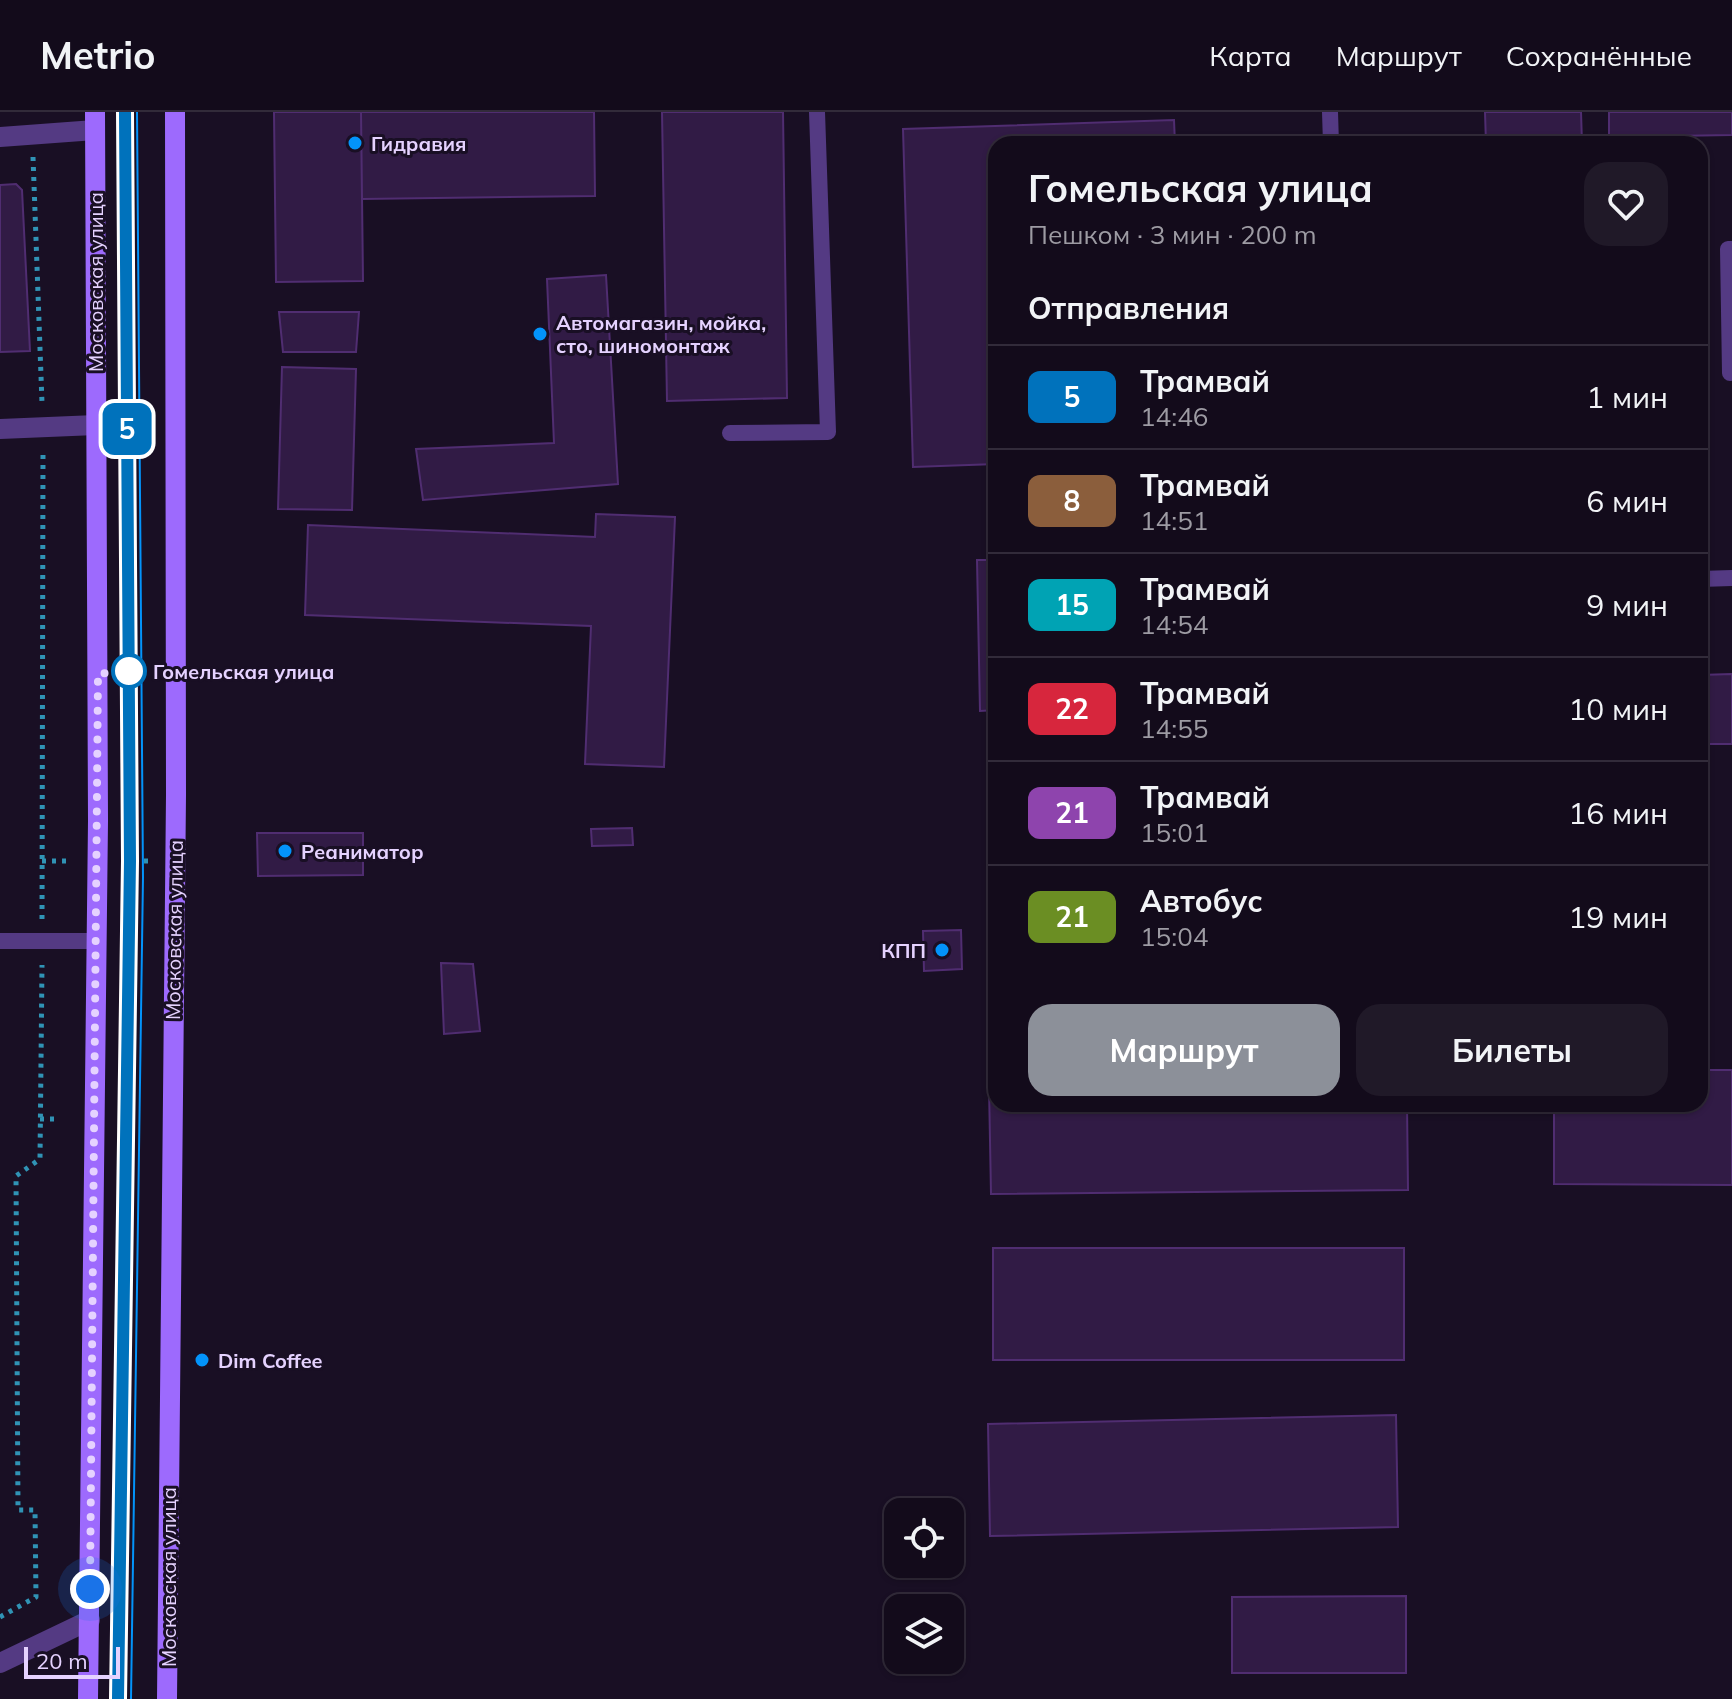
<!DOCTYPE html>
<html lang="ru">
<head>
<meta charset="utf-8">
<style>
	:root { --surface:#130b1b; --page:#201928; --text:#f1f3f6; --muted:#9d9ba3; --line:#322b3a; --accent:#8c9099 }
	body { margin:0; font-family:Mulish,sans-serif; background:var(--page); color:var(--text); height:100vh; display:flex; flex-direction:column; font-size:30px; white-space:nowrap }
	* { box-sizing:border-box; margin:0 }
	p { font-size:26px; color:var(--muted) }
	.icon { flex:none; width:44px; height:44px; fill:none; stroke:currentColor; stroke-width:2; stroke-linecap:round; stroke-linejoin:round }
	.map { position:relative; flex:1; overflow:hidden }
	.panel { position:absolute; left:988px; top:24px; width:720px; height:976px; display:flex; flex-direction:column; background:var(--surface); border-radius:24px; box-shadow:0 2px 6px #0004,0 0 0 2px var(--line) }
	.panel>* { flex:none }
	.badge { padding:0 16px; border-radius:12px; font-size:28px; line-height:52px }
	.fabs { position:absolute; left:884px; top:1386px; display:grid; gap:16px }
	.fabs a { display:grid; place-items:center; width:80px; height:80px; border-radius:16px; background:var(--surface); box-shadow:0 2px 6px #0004,0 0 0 2px var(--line); font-size:40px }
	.scale { position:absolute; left:24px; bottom:20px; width:96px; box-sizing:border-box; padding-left:8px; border:4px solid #e5d2ff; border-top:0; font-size:22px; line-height:28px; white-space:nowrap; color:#e5d2ff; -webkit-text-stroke:6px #190f24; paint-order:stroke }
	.you { position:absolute; width:40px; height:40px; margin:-20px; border:6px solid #fff; border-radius:50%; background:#1a73e8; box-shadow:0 0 0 12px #1a73e833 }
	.map>.badge { position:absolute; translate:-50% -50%; box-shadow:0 0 0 4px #fff }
	h2 { padding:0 40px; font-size:30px; line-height:72px }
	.round { display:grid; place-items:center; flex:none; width:84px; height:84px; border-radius:24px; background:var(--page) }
	.head { display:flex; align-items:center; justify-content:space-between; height:136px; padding:0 40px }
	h1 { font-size:38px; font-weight:700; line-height:60px }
	.action { display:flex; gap:16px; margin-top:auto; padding:16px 40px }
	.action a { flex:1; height:92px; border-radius:24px; background:var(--accent); color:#fff; font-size:32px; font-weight:700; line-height:92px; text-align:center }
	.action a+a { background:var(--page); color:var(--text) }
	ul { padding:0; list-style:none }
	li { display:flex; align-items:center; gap:24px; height:104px; padding:0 40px; border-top:2px solid var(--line) }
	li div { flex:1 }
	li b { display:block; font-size:30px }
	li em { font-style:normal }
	li .badge { min-width:88px; font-weight:700; text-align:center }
	header { display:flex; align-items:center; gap:48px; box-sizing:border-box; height:112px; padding:0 40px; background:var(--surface); border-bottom:2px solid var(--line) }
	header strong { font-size:38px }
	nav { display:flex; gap:44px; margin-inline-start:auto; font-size:28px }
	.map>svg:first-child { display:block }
	.building { fill:#311b45; stroke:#502d71; stroke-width:2 }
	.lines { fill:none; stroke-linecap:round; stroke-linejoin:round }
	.path { stroke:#3093b5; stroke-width:5; stroke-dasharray:4 6; stroke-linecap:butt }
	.lane { stroke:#543a83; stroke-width:16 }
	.street { stroke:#543a83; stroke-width:20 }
	.secondary { stroke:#9d6afd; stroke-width:20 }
	.tram { stroke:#0393fa; stroke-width:2 }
	.line-casing { stroke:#fff; stroke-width:18 }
	.line { stroke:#0072bc; stroke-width:12 }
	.walk { stroke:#e5d2ff; stroke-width:8; stroke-dasharray:0 14.4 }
	.poi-dot { fill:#0393fa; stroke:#190f24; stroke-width:3 }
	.stop-dot { fill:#fff; stroke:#0072bc; stroke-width:4 }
	.labels { text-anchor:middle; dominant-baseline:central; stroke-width:6; stroke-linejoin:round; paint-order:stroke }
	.poi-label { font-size:20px; font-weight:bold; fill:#e5d2ff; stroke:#190f24; text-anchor:start }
	.street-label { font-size:20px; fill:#e5d2ff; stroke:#190f24 }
	.stop-label { font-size:20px; font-weight:bold; fill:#e5d2ff; stroke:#190f24; text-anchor:start }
</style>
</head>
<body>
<header>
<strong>Metrio</strong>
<nav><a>Карта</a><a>Маршрут</a><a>Сохранённые</a></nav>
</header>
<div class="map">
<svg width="1732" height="1587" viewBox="0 0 1732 1587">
	<rect width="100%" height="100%" fill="#190f24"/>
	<path class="building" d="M274,0H361L363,169L276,170Z
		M361,0H594L595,84L362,87Z
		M662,0H783L787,286L667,289Z
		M1485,0H1581L1582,32H1486Z
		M1609,0H1732V23L1609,25Z
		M1174,8L1175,32H996V352L913,355L903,17Z
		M16,72L22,78L30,239L0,240V73Z
		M606,163L618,372L423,388L416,337L554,331L547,167Z
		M279,200H359L356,240H283Z
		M282,255L356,257L352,398L278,397Z
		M596,402L675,405L664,655L585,652L591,514L305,503L308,413L595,425Z
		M977,448H996V598L980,599Z
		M1732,562V632H1700V563Z
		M632,716L633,733L592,734L591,717Z
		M257,721H363V763L258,764Z
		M961,818L962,857L924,859L923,819Z
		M441,851L473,852L480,919L444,922Z
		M1700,958H1732V1073L1554,1072V992H1700Z
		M989,975H996V992H1407L1408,1078L991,1082Z
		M993,1136H1404V1248H993Z
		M1396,1303L1398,1415L990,1424L988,1312Z
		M1406,1484V1561H1232V1485Z"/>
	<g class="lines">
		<path class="path" d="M33,45L42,291
			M42,749H68
			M124,749H150
			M42,807L43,341
			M40,1007H58
			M0,1505L36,1485L35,1398H18L16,1064L40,1047L42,853"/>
		<path class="lane" d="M1330,0L1331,32
			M1730,261L1728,137H1732
			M730,321L828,320L817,0
			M1700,467L1732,466
			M0,829H98"/>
		<path class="street" d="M0,25L95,18
			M0,317L96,313
			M0,1551L90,1508"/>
		<path class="secondary" d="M88,1587L98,709L95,0
			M167,1587L176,683L175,0"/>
		<path class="tram" d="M118,1587L130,749L125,0
			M131,1587L143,765L137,0"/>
	</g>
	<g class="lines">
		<defs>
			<path id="line" d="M118,1587L130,749L125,0"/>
		</defs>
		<use href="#line" class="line-casing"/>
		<use href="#line" class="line"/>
		<path class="walk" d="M90,1477L98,562L129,559"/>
	</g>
	<g class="poi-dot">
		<circle cx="355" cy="31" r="8"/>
		<circle cx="540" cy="222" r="8"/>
		<circle cx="285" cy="739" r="8"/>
		<circle cx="942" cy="838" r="8"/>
		<circle cx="202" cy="1248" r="8"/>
	</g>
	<circle class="stop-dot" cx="129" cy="559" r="16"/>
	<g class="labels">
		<g class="poi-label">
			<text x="371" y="31">Гидравия</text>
			<text x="556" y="210">Автомагазин, мойка,<tspan x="556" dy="23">сто, шиномонтаж</tspan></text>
			<text x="301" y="739">Реаниматор</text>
			<text x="926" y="838" text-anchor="end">КПП</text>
			<text x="218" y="1248">Dim Coffee</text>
		</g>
		<g class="street-label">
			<text transform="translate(95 170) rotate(-90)">Московская улица</text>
			<text transform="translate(174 818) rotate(-89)">Московская улица</text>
			<text transform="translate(168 1465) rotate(-90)">Московская улица</text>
		</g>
		<g class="stop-label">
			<text x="153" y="559">Гомельская улица</text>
		</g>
	</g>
</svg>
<div class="fabs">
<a><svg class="icon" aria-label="locate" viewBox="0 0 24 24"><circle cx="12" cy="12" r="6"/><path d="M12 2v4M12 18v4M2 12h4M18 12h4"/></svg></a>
<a><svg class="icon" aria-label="layers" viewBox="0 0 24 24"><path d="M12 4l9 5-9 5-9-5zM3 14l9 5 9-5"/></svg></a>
</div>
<div class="scale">20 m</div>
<div class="you" style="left:90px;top:1477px"></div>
<b class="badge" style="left:127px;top:317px;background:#0072bc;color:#fff">5</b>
<section class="panel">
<div class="head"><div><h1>Гомельская улица</h1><p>Пешком · 3 мин · 200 m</p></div><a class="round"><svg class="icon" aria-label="heart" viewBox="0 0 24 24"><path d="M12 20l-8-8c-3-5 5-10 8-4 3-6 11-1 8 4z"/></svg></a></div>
<h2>Отправления</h2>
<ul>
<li><span class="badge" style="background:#0072bc;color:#fff">5</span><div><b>Трамвай</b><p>14:46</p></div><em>1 мин</em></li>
<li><span class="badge" style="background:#8b5e3c;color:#fff">8</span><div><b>Трамвай</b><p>14:51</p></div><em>6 мин</em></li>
<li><span class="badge" style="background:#00a3b4;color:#fff">15</span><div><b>Трамвай</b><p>14:54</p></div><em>9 мин</em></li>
<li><span class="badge" style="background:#d7263d;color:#fff">22</span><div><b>Трамвай</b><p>14:55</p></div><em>10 мин</em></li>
<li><span class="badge" style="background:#8e44ad;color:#fff">21</span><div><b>Трамвай</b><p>15:01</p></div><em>16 мин</em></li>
<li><span class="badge" style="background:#6b8e23;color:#fff">21</span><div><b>Автобус</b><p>15:04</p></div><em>19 мин</em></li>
</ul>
<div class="action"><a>Маршрут</a><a>Билеты</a></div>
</section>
</div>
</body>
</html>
